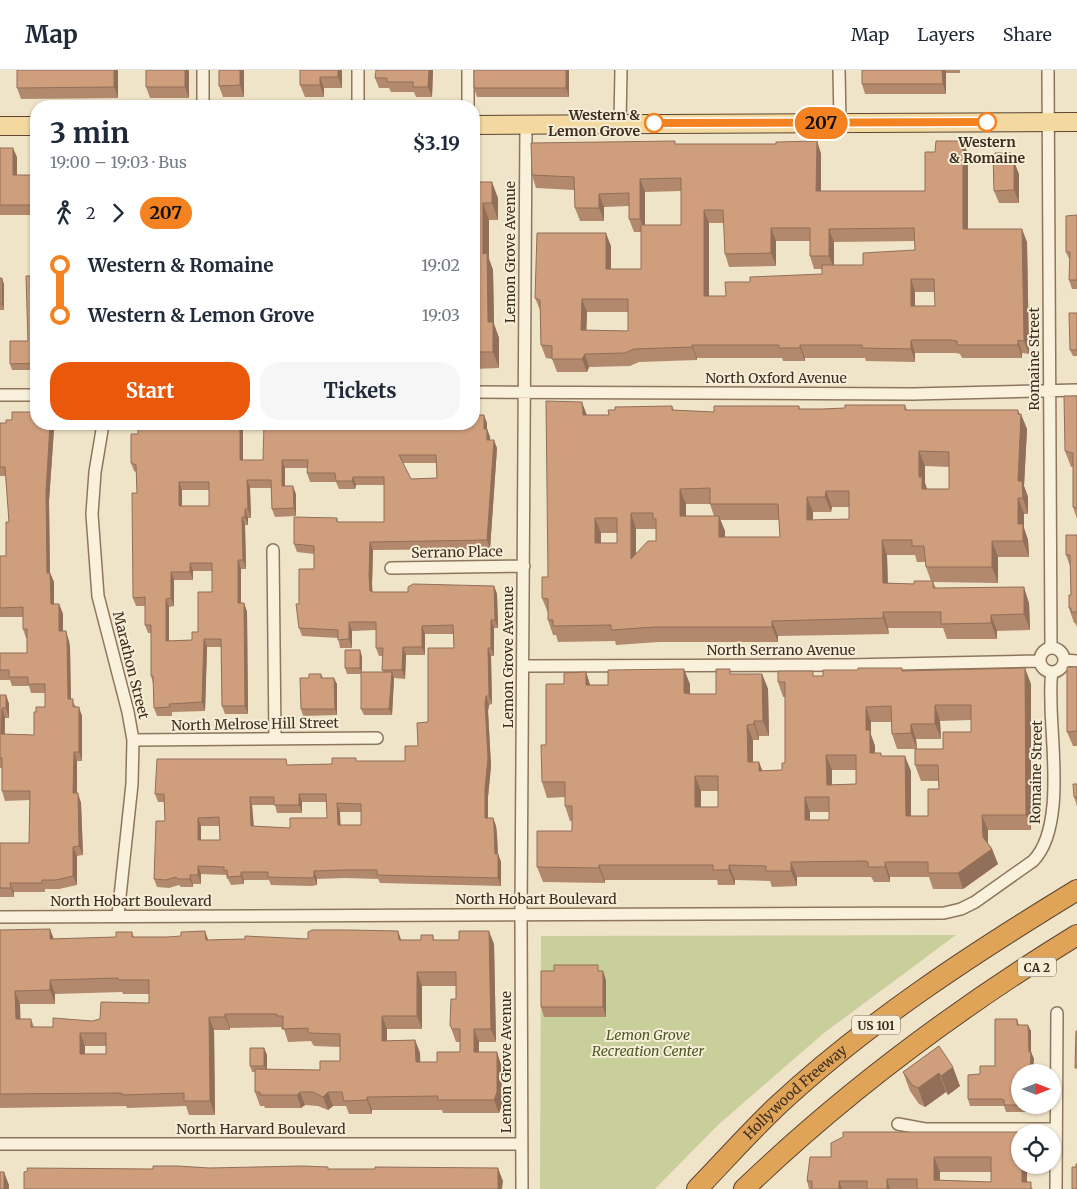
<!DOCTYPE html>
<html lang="en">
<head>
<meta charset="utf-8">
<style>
	:root { --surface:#fff; --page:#f6f6f7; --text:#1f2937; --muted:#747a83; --line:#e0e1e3; --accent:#ea580c }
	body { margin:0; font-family:Merriweather,serif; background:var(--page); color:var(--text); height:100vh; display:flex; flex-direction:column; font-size:19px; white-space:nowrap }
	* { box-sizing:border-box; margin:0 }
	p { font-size:16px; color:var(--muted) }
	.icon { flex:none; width:28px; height:28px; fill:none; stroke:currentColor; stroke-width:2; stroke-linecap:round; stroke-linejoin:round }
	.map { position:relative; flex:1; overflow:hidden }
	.details { position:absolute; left:30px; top:30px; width:450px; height:330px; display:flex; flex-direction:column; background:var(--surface); border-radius:20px; box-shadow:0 1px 4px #0004 }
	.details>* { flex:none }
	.badge { padding:0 10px; border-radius:16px; font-size:18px; line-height:32px }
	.needle { width:32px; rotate:90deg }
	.tools { position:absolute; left:1011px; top:994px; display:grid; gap:10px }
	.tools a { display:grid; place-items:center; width:50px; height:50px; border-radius:50%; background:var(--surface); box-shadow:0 1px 4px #0004; font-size:25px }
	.map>.badge { position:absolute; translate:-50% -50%; box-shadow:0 0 0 2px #fff }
	.legs { display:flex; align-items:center; gap:8px; height:55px; padding:0 20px; font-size:16px }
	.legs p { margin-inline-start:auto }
	.head { display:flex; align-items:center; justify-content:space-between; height:85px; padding:0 20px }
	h1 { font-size:28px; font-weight:700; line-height:38px }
	.action { display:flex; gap:10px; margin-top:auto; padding:10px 20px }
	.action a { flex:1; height:58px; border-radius:20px; background:var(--accent); color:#fff; font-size:20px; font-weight:700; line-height:58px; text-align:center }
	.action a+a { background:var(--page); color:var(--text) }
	ul { padding:0 20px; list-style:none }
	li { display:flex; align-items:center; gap:18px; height:50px; font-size:19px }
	li i { display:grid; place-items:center; width:8px; height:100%; margin:0 6px; background:currentColor }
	li i::after { content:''; width:12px; height:12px; margin:-6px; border:4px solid; border-radius:50%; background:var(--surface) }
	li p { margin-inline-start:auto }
	li:first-child i { background:linear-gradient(#0000 50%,currentColor 0) }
	li:last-child i { background:linear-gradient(currentColor 50%,#0000 0) }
	header { display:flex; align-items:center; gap:30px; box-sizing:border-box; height:70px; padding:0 25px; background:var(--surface); border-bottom:1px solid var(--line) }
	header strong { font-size:24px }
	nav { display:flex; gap:28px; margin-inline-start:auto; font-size:18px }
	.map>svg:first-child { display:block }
	.green { fill:#c9cf9b }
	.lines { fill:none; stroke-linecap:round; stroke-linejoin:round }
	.minor-casing { stroke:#8d765c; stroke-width:14 }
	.primary-casing { stroke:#5b4430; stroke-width:20 }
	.motorway-casing { stroke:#5b4430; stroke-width:22 }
	.minor { stroke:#faf1dc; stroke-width:11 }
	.primary { stroke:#f3d9a0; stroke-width:18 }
	.motorway { stroke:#e0a458; stroke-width:20 }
	.wall { fill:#b2896c; fill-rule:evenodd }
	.shaded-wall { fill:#916f58 }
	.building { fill:#cf9f7d; stroke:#916f58; fill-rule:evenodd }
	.line-1-casing { stroke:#fff; stroke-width:11 }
	.line-1 { stroke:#f58220; stroke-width:8 }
	.stop-1-dot { fill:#fff; stroke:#f58220; stroke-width:2.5 }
	.labels { text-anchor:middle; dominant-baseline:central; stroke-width:4; stroke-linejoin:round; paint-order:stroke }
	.shield { fill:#f7eed8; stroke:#756857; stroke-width:1 }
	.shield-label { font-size:12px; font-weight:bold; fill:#3d2e20 }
	.stop-label { font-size:14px; font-weight:bold; fill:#3d2e20; stroke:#f7eed8; text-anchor:end }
	.street-label { font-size:14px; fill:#3d2e20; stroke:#f7eed8 }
	.park-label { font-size:14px; font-style:italic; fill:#4d5a26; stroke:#f7eed8 }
</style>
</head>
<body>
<header>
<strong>Map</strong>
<nav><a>Map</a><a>Layers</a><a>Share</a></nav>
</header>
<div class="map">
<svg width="1077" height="1119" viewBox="0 0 1077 1119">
	<rect width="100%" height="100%" fill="#f0e4c8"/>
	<path class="green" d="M956,865L824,963L718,1055L655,1119H540L541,866Z"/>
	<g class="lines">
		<defs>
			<path id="minor" d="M358,0V36
				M468,0V36
				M839,0L840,53
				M1048,0L1051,578
				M203,36V0
				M620,53L621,0
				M474,322L913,324L1077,320
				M0,325H36
				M103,354L95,402L92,444L98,526L128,642L133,670L132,714L118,845
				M273,480L275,669
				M391,498L524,496
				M1040 590a12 12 0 1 1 24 0a12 12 0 1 1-24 0Z
				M1064,590L1077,591
				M523,596L848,595L1040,591
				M133,670L377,668
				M0,847L944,843L961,839L975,832L1033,791C1064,760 1052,679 1051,636C1051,625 1050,613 1052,602
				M898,1054L925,1059H1056
				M0,1074H521
				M522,1119L521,844L526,55
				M1056,1119L1057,943"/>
			<path id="primary" d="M474,55L1077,52
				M0,56H36"/>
			<g id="motorway">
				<path id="s1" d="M697,1119C723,1092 749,1063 776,1037C866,953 972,884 1077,820"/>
				<path d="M744,1119C845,1022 958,938 1077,865"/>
			</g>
		</defs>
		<use href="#minor" class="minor-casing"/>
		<use href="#primary" class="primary-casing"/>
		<use href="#motorway" class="motorway-casing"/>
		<use href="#minor" class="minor"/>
		<use href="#primary" class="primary"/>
		<use href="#motorway" class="motorway"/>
	</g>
	<path class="wall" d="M118,0V28L21,29L17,18Z
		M189,0V28H150L146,17Z
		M244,0V27H223L219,16Z
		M300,0H342V18H324V27H305L300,15Z
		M433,0L432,27H416L414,22H391L389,18H379L375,8Z
		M569,0V27H477L474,18Z
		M862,0H960V3H946V24H865L862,14Z
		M817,71L821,84V121H925L968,84V159L1027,172L1029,284L1022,283V288H962L960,284L956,283H915V292L866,291L865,288H805V291H783L782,288H697V290L639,292L630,296L589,297L587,302H557L552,289L546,288L541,275L540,240L535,228L611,176V199H641V162H634L629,149V136L604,137V151H580L575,138L574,120L536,118L532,105L676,74H776ZM681,121V155H645V122ZM709,153H724L725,184L729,197L776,196V171H810V186L814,199H822V204L750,212L726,226H709ZM915,171V180L863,195H834V172ZM915,222H935V236H915ZM587,242H628V261L586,260Z
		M0,78L17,87V105H36V145H0Z
		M1019,104V133H999L994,121Z
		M474,112L498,128V150H489V189L493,200L494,254L499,268V298L474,299Z
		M1077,145V219H1072L1069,210L1070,191L1066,182Z
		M36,206V300H12L10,294L28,271Z
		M0,208L4,214V240H0Z
		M1077,243V286H1073L1070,280Z
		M1077,326V449L1073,437V397H1071L1065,381Z
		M905,335L907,340L1020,344L1027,359L1024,416L1028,427V444H1024V458L1028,470L1029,487H998V513L933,512L936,518L1029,533L1030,560L997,561V569H947L943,558H888L889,564L778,566V572H659L616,575L615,571L558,572L556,565H553L548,550V543L542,528L587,345H609L672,336L674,340L714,342L799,336L800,339H822ZM925,396L949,397V419H927L925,413ZM686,434H710L714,446H686ZM832,437H849V449L813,450V442H831ZM720,450H779L780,467H725V461ZM636,459H656V471L636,483ZM601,463H617V473H601ZM887,485H915L917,492H926V497L931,511L914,514L888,513Z
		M0,353L54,359L49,431L50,503L54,512V534H59L63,544V561L69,571L70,578L71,629L82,646V691H77V723L81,733L83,785L77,786V815L59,819H45V822H14V827H0V773H29L30,730L5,731L2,721V698H0V625H6L9,634V648H5V664L34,665L36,642L45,637V623H31L29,616H12L10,610H0V583H27V568H26L23,559V547H0V486H6L9,452L6,406H0Z
		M487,353V359L490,367V370L497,378L490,479L373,480L372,514V522H408L494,516L497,524L498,558H494V586H491L492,634L489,635L488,641L491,696L488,727V748H493L496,756L497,765L498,784L501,792V816L380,813L378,809L345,808L317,809V815L312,816L271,815L269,810H244V814L231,815L228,809H227L226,805L201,804V814H193V817H181L179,815L169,818L157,817L154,809L165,751L164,732H158L155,724L289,695L332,694L357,691H405L418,676L428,652L454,578L453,564H425V585H406L405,609L394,608L392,645H364L361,639V604H347L345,598L360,580L362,587V602H383L382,600L383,586H379L376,578V560L352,561V578H340L338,568L302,566L299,558V534L314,499V484L297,482L294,474L337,448L338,452H384V415H356L355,419H339L336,412H310L307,403L308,398H285V416L296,424V446L275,447L272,439L271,418H250L251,448H248V455H245L246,499H241V533H244L247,542L248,644H225L222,636L221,577H207L205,641L172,642V646H157L154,638L153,613L151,606V563H148L145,555V536H136L133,528L137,423L136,402L134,401L131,393L138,364L158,357V354H243V390H263ZM403,393H436L437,408L411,409ZM182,420H209V436H182ZM193,501H212V522L198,562L192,570L169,571V537L174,536V510H193ZM302,732H327V748L290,758L254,756L252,735H275L277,743H302ZM340,742H361V755H340ZM201,756H220V770H201Z
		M1077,465V557L1075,553H1074L1069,538L1071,525L1070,496L1066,485Z
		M1077,597V676H1073L1067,662Z
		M902,598L903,601L1031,614V760H988V774L992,779L998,794L963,819H933L929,807H890V812H874L871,807H797V816L772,817L770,811L735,810V815H718L717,810H605V813L543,812L537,797L572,761V751H570L565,736V727L547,728L542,712L546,675L564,614L586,602L590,615L690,614V624H716L731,604H762L768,619L769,666H759V670H753V692L762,701L782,700L785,693V627H783L778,612L815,606H823L858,600ZM971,650V662L943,679H917L916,669H941L940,651ZM871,652H891L892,664L897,679H915V695L921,711H938L939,719L928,746H911V701L875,683V676L871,665ZM832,700H856V714L832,715ZM701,721H718V737H701ZM810,742H829V750H810Z
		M321,604L323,608L337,614V645L303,646L301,639L309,608Z
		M1077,714V736L1074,727Z
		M0,860L53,869L116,867L132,862L134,867L209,870L308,869L421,870L433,865L434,870L494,874L496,972H479V982H497L501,995L502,1035L499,1043H443L442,1040H372V1044H349L346,1036H333L328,1040L318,1036L305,1035L301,1038H265L264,1036H260L255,1022V1002H252L250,996L264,978L267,985V999L320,1000L340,991V977L315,976L313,975L311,971L288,972L284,959L282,960L281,957L230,958V960H214L215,1045H189L186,1036L127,1038L126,1036L0,1038ZM422,916H456V929L450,955L456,972H460V982L437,992H420V983L415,970L387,971V959H422ZM122,922L123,924H149V933L92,951L53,957H34L31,949H20V934H55V924ZM85,976H106V984H85Z
		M600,901L606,910V947H544L541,937Z
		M1017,949L1019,955L1031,961V982L1034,989L1020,1035H1032L1031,1042H1006L1004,1036H970L968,1029L980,1004L995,996Z
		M939,976L960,1016L948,1025L946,1022L925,1037L919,1034L910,1021L903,1002Z
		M1022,1062L1027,1095V1112L1033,1119H809L807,1111L831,1087ZM940,1102H991V1112L940,1110Z"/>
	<path class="shaded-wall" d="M114,0H118V28L114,17Z
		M185,0H189V28L185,17Z
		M240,0H244V27L240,15Z
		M338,0H342V18L338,7Z
		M429,0H433L432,27L428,17Z
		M566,0H569V27L566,18Z
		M942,0H945L946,3V24L943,14Z
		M320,7L324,18V27L320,15Z
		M817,71L821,84V134L816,121Z
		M963,71L968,84V172L963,159Z
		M13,78L17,87V115L13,105Z
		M1011,83L1019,104V133L1014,120Z
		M640,109L645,122V162L640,149Z
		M492,112L498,128V150L492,133Z
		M599,124L604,137V151L599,138Z
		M483,133L489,150V189L493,200L494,254L499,268V298L493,282L488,252L483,184Z
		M704,140L709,153V239L704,226Z
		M771,158L776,171V196L771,183Z
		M829,159L834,172V199L829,186Z
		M1022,159L1027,172L1029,284L1024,271Z
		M606,163L611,176V212L606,199Z
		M2,208L4,214V240L2,234Z
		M911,209L915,222V249L911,236Z
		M582,229L587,242L586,273L581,260Z
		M911,270L915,283V292L911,279Z
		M1018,270L1022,283V288L1018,275Z
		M692,275L697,288V290L692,277Z
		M800,275L805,288V291L800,278Z
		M585,284L589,297L587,302L582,289Z
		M582,332L588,348L583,345Z
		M1018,340L1021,348V344L1027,359L1024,416L1028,427V444L1023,428L1018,411Z
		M484,345L487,353V367L484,359Z
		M50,354H52L54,359L49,431L50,512L47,503L46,422Z
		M240,354H243V398L240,390Z
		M487,359L490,367V378L487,370Z
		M494,370L497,378L490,479L487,470Z
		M919,381L925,396V413L928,422L922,419L919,407Z
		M282,390L285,398V424L282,416Z
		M353,407L356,415L355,419L352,411Z
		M247,410L250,418L251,448L248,439Z
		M179,412L182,420V444L179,436Z
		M293,416L296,424V446L294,438Z
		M680,419L686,434V462L680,446Z
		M826,421L832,437L831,442L825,427Z
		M807,427L813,442V465L807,450Z
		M1018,428L1024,444V458L1028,470L1029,487L1023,471L1018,454Z
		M245,439L248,448V455L245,447Z
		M631,443L636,459V505L631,489Z
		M719,446L725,461V483L719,467Z
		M242,447L245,455L246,499L243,490Z
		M595,448L601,463V489L595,473Z
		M882,470L887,485L888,529L883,513Z
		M992,471L998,487V513L992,497Z
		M370,472L373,480L372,514L373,529L370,521L369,506Z
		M238,490L241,499V542L238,533Z
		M190,493L193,501V510L190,502Z
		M171,502L174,510V536L171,528Z
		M50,503L54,512V544L51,534Z
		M494,516L497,524L498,558L495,550Z
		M1024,517L1029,533L1030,560L1024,544Z
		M166,529L169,537V579L166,571Z
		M244,533L247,542L248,644L245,636Z
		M59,534L63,544V571L59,561Z
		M883,542L888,558L889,564L883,548Z
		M991,545L997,561V569L991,553Z
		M491,550L494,558V586L491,578Z
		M772,551L778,566V572L772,557Z
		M349,552L352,561V578L349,569Z
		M422,556L425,564V585L422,577Z
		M66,561L69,571L70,578L71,639L68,629Z
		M204,569L207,577L205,641L202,632Z
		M403,577L406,585L405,609L402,600Z
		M488,578L491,586L492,634L489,626Z
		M360,580L362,587V604L360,598Z
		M1025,598L1031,614V760L1026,745Z
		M684,599L690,614V639L684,623Z
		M392,602L394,609L392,645L389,639Z
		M586,602L591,618L586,615Z
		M762,604L768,619L769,666L763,651Z
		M334,608L337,614V645L335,639Z
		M6,625L9,634V648L6,638Z
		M486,626L489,635L488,641L491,696L488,727V756L485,748V633Z
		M935,635L940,651L941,669L935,654Z
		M79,637L82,646V691L79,682Z
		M866,637L871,652V665L875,676V698L870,683L866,660Z
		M2,638L5,648L4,673L1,664Z
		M754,651L759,666V670L754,654Z
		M911,654L916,669L917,679L911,663Z
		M747,655L753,670V707L748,692Z
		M74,682L77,691V733L73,723Z
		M826,685L832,700V731L827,715Z
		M905,686L911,701V761L906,746Z
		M759,692L765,707L759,701Z
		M695,706L701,721V752L695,737Z
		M78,723L81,733L83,785L79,776Z
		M299,724L302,732V743L299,735Z
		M250,727L252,735L254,764L251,756Z
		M805,727L810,742V765L805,750Z
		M337,733L340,742L341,763L338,755Z
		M982,745L988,760V782L992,779L998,794L963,819L958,803L983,767Z
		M198,748L201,756V778L198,770Z
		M493,748L496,756L497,765L498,792L495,784Z
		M73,777L77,786V815L73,806Z
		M498,784L501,792V816L498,808Z
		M791,792L797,807V816L791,801Z
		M885,792L890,807V812L885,797Z
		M599,795L605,810V813L599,798Z
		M729,795L735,810V815L729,800Z
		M198,796L201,804V814L198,805Z
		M314,801L317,809V815L314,807Z
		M241,802L244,810V814L241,806Z
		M190,805L193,814V817L190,809Z
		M10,813L14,822V827L11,818Z
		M50,859L55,872L50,869Z
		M205,861L210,875L206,870Z
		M398,861L403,875L399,870Z
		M489,861L494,874L496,972L491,959Z
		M603,901L606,910V947L603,937Z
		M417,902L422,916V959L417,946Z
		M50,910L55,924V934L50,920Z
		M15,921L20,934L21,962L16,949Z
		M225,944L230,958V960L225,947Z
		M382,946L387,959V984L382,971Z
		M209,947L214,960L215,1045L210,1031Z
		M1028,955L1031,961V985V982L1034,989L1033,1002H1030L1029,982Z
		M474,959L479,972V995L474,982Z
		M80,963L85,976V998L80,984Z
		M415,970L420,983L421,1006L416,992Z
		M264,978L267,985V1002L264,996Z
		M497,982L501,995L502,1035L499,1043L494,1030Z
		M953,997L960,1016L948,1025L941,1006Z
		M939,1003L946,1022L925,1037L918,1018Z
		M300,1022L305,1035L301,1038L297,1025Z
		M328,1022L333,1036L328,1040L323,1027Z
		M367,1027L372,1040V1044L367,1030Z
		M1029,1035H1032L1031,1042Z
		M934,1087L940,1102V1119L934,1110Z
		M1022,1095H1027V1119L1022,1112Z
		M498,1098L503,1111L502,1119H498Z
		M4,1102L9,1115V1119H4Z
		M887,1109L890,1119H887Z
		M839,1111L842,1119H839Z"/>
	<path class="building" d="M17,0H114V17L17,18Z
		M146,0H185V17H146Z
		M219,0H240V15L219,16Z
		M300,0H338V7H320V15H300Z
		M376,0H429L428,17H413V12H387V8H375Z
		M474,0H566V18H474Z
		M862,0H942L943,14H862Z
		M675,71V74H776V72L817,71L816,121H925V82H935L936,71H963V159H1022L1024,271L1018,270V275H957V271L951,270H911V279L862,278V275H800V278H779V275H692V277L634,279L625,283L585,284L582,289H552V276L541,275L540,230L535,228L537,163H606V199H641V155H681V108L640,109V149H629V123L599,124V138H575L574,107L532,105L531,73ZM704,140H723L725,184L771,183V158H810V186H829V159L914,158L915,180L863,183V195H822V204L750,207V212H725L726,226H704ZM911,209H934L935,236H911ZM582,229H628V261L581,260Z
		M0,78H13V105H36V135H0Z
		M995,83H1011L1014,91V120L994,121L993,85Z
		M474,112H492V133H483V184L487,183L488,252H493V282H474Z
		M1077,145V210H1069L1070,182H1066V146Z
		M26,206H36V293L10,294V271H28Z
		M0,208H2V234H0Z
		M1069,243H1077V280H1070Z
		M1064,326H1077V438L1073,437V383L1065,381Z
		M546,331L582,332L583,345H609L608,340H615V337L672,336V340L714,342V336H799V339H822L845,338V335H905V340H1018V344H1021L1018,411H1022L1023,428H1018V454H1023V471H992V497H926L924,476H912V470H882L883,513L914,514V511H933V518L1024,517V544L991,545V553L941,554V542H883V548L772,551V557H654L611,560V555L553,556V550H548V529L542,528V507H548ZM919,381L949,382V419H922V407H919ZM710,418V434H778L780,467H719V446H680V419ZM826,421H849V449L807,450V427H825ZM631,443H653V449H656V471H648L631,489ZM595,448H617V473H595Z
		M12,342H36V354H50L46,422L47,503H50L51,534H59V561H66L67,569L68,629H73V637H79V682H74L73,723H78L79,776L73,777V806L56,810H42V813H10L11,818H0V773H29L30,721H2V688H0V625H6V638H2L1,664L34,665V642H36V637H45V614H28V607H9V600H0V583H27V559H23V537L0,538V486H6V452H9L5,397H0V353H6V350H12Z
		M474,345H484V359H487V370H494L487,470L370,472L369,506L370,521L373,522H408V517L413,514L494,516L495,550H491V578H488L489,626H486L485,633L488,688L485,719V748H493L494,756L495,784H498V808L377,805V800H342L314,801V807L309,808L268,807V802H241V806L228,807L227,800L224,801V797L198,796V805H190V809H178L176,807L166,810L154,809L156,751H165L164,724H155L157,689H286L287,695L332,694V688H356V691H405V676H418L417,653L428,652V578H454L453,555L422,556V577H403L402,600H382L383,578H376V552H349V569L338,570V560L299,558L296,534H299V499H314V476L294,474V447L337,448V452H384V407H353L352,411H336L335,403H307L308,390H282V416H293L294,438L272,439L271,410H247L248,439H245V447H242L243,490H238V533H244L245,636H222L221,569H204L202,632L169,634L170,637L154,638L153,606H151V555H145V527L133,528L132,423H137L136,395L131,393V364H138V359L142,357H158V354H240V390H263L264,354H474ZM399,385H436L437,408L411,409ZM179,412H209V436H179ZM190,493H212V522H198V562H192V570L166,571V529L171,528V502H190ZM299,724H326L327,748H290V758L251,756L250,727H274V735H299ZM337,733L361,734V755H338ZM219,747L220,770H198V748Z
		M1066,465H1077V542H1071V538H1069V525H1071L1070,485H1066Z
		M345,580H360V598H345Z
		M1067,597H1077V661L1067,662Z
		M858,598H902V601L1025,598L1026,745H982L983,767L992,779L958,803H928V792H885V797H868V792L866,791L791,792V801H766V796L729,795V800H713V795H599V798L537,797V761H572V736H565V712H542L541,675H546V614H564V603L586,602V615H608V600L684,599V623L690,624H716V599H730V604H762L763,651H754V654L747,655L748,692H759V701L782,700V693H785V612H778V601H813V606H823V600H858ZM935,635H971V662H943V679H915V695H938L939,719H928V746H906L905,686H881V683H870V660H866V637L891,636L892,664L911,663V654H935ZM826,685H856V714L827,715ZM695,706H718V737H695ZM805,727H829V750H805Z
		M361,602H392L389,639H361Z
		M309,604H321V608H334L335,639H301L300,608H309Z
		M1073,714H1077V729V727H1074Z
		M50,859V869L116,867V862H132V867H167L181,866V862L205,861L206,870L245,869V866L308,869V862L312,860H349L398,861L399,870H421V865H433V870H459V861H489L491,959H474V982H497V1022L494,1030H438V1026L367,1027V1030L344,1031L342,1022H328L323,1027L313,1022H300L297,1025H260V1022H255V999L320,1000V991H340V964L310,963L308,962V958L283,959V946H277V944H225V947H209L210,1031H184V1023L122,1025V1023L0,1024V860ZM417,902H456V929H451L450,955L452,959H460V982H437V992H416L415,970L382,971V946H417ZM118,908V910H149V933L101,932L100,949L92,951L53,948V957H31V949H16L15,921L50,920V910ZM80,963H106V984H80Z
		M554,895H598V901H603V937H541V901H554Z
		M995,949H1017V955H1028L1029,982H1031L1030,1002H1020V1035H1029H1004V1030L1002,1029H968V1005L980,1004V996H995Z
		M1076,961H1077V998H1075Z
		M939,976L953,997L941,1006L939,1003L918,1018L912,1015L903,1002Z
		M250,978H264V996H250Z
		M843,1062H1022H1020V1095H1022V1112H1031V1119H917V1109H887V1119H867V1111H839V1119H812V1111H807L810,1087H831V1073L843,1067ZM934,1087H991V1112L934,1110Z
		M1076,1094H1077V1119H1072V1097H1076Z
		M153,1096H178L209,1098L302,1096L328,1097V1099H375V1097L498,1098V1119H24V1102L28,1101L27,1098L153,1099Z
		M0,1102H4V1119H0Z"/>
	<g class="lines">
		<defs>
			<path id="line-1" d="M654,53L987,52"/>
		</defs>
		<use href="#line-1" class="line-1-casing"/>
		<use href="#line-1" class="line-1"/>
	</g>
	<g class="stop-1-dot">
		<circle cx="987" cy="52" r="9"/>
		<circle cx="654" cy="53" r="9"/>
	</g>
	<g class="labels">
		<g class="shield">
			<rect x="1018" y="887.5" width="38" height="19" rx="4"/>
			<rect x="852" y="945.5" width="48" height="19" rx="4"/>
		</g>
		<g class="shield-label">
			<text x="1037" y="897">CA 2</text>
			<text x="876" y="955">US 101</text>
		</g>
		<g class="stop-label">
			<text x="640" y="45">Western &amp;<tspan x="640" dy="16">Lemon Grove</tspan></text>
			<text x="987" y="72" text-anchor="middle">Western<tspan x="987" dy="16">&amp; Romaine</tspan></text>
		</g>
		<g class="street-label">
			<text transform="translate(510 182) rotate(-90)">Lemon Grove Avenue</text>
			<text transform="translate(1034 289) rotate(-90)">Romaine Street</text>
			<text x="776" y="308">North Oxford Avenue</text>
			<text transform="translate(457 482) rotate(-1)">Serrano Place</text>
			<text x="781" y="580">North Serrano Avenue</text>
			<text transform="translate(508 587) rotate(-90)">Lemon Grove Avenue</text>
			<text transform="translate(131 595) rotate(76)">Marathon Street</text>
			<text transform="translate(255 654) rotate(-1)">North Melrose Hill Street</text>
			<text transform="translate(1036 702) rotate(-89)">Romaine Street</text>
			<text x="536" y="829">North Hobart Boulevard</text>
			<text x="131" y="831">North Hobart Boulevard</text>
			<text transform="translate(506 992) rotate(-90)">Lemon Grove Avenue</text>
			<text stroke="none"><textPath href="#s1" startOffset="138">Hollywood Freeway</textPath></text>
			<text x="261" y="1059">North Harvard Boulevard</text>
		</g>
		<g class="park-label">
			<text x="648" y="965">Lemon Grove<tspan x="648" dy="16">Recreation Center</tspan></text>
		</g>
	</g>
</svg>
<div class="tools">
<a><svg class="needle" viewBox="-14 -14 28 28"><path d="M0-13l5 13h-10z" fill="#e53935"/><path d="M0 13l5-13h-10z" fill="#747a83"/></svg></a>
<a><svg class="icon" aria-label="locate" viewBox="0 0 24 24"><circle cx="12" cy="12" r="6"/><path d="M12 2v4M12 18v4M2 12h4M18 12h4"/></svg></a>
</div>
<b class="badge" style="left:821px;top:53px;background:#f58220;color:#111">207</b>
<section class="details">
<div class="head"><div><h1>3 min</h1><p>19:00 – 19:03 · Bus</p></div><b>$3.19</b></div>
<div class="legs"><svg class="icon" aria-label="walk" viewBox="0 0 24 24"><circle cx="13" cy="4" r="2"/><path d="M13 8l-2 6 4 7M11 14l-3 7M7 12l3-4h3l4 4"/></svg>2<svg class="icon" aria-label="forward" viewBox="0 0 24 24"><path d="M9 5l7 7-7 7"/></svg><b class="badge" style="background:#f58220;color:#111">207</b></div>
<ul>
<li><i style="color:#f58220"></i><b>Western &amp; Romaine</b><p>19:02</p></li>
<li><i style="color:#f58220"></i><b>Western &amp; Lemon Grove</b><p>19:03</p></li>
</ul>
<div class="action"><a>Start</a><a>Tickets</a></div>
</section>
</div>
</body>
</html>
